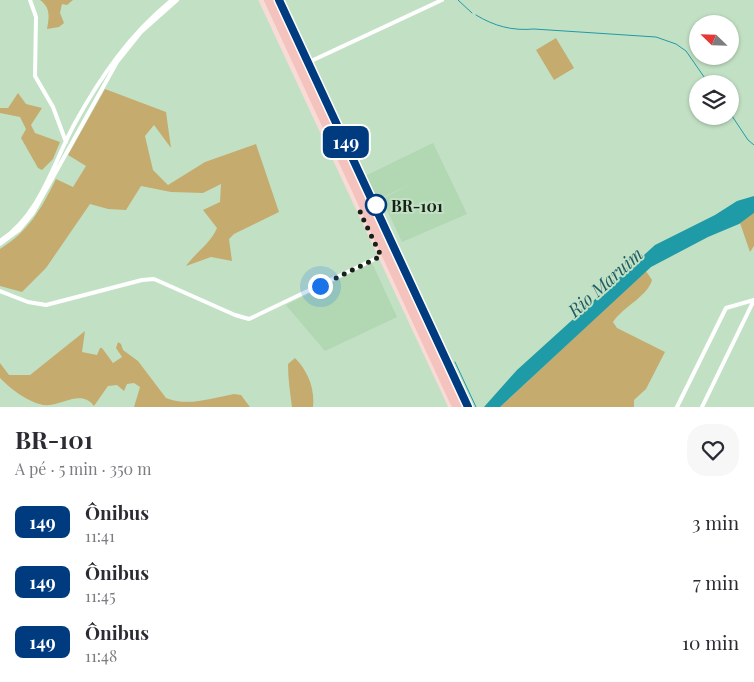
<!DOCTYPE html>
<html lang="pt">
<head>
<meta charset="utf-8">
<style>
	:root { --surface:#fff; --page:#f7f7f7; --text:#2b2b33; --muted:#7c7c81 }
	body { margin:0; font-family:"Playfair Display",serif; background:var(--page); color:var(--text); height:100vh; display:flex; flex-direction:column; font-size:19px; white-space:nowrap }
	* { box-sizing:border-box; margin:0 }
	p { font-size:16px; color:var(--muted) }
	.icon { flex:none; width:28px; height:28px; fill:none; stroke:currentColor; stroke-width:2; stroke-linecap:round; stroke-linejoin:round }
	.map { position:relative; height:407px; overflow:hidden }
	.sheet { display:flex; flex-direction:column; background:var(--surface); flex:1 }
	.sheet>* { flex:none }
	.badge { padding:0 10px; border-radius:8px; font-size:18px; line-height:32px }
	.needle { width:32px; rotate:293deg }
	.tools { position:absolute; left:689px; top:15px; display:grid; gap:10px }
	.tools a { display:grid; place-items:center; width:50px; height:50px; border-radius:50%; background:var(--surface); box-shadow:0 1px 4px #0004; font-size:25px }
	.you { position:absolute; width:25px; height:25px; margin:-12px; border:4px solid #fff; border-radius:50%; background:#1a73e8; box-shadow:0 0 0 8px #1a73e833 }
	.map>.badge { position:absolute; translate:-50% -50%; box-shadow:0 0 0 2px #fff }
	.round { display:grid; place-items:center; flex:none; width:52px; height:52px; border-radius:20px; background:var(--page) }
	.headline { display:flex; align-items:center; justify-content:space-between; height:85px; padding:0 15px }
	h1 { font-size:24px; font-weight:700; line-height:38px }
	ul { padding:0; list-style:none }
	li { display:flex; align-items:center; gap:15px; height:60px; padding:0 15px }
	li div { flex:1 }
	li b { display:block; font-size:19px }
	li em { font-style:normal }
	li .badge { min-width:55px; font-weight:700; text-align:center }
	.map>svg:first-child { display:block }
	.built { fill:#b1d7b3 }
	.green { fill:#c6ab6e }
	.water { fill:#1f9aa7 }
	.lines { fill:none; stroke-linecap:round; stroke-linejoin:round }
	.stream { stroke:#1f9aa7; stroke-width:1 }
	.secondary { stroke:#fff; stroke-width:4 }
	.primary { stroke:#f8dbd7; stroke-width:5 }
	.highway { stroke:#f4c3bd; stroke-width:6 }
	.line-casing { stroke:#fff; stroke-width:11 }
	.line { stroke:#003b80; stroke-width:8 }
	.walk { stroke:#152116; stroke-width:5; stroke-dasharray:0 9 }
	.stop-dot { fill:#fff; stroke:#003b80; stroke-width:2.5 }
	.labels { text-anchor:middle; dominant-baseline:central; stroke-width:4; stroke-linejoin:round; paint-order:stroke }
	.stop-label { font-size:16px; font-weight:bold; fill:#152116; stroke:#c2e1c4; text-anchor:start }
	.water-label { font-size:18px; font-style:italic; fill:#1f5c64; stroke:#c2e1c4 }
</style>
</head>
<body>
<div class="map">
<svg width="754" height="407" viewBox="0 0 754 407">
	<rect width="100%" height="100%" fill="#c2e1c4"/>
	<path class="built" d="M433,143L467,214L402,242L382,199L411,184L377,200L365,176Z
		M372,263L397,317L325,351L286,305Z"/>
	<path class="green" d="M40,0H73L67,5L62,4L60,13L64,23L59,27L47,29C49,17 51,8 40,0Z
		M556,38L574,68L554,80L536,50Z
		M105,89L166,112L171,148L154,125L145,136L153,170L168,185L205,162L256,144L279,212L234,234L229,239L232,261L211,257L186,266C196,252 210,244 217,228L203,210L220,202L221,184L203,193L171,192L141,186L126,210L108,209L90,204L46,268L22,292L0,286V249C29,231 41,209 56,179L73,187L86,166L68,155Z
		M18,93L26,104L42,108L31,125L35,133L60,142L53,159L42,170L38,168L21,138L26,129L20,117L0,113V108H8Z
		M754,213V246L750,252L740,223Z
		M646,271L652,280C648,296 623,307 613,322L617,328L665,352L646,389L634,400V407H500Z
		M85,331L82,352L97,355L100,348H102L113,363L122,357L116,348L118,342L121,344L123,350L138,361L166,398C188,407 211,398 234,394L241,395L250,407H134L140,387L134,383L127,384L124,391L117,385L108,386L94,406C81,388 61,407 43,405C26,401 12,390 0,378V363L9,375H30Z
		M295,358C308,371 315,389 313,407H292C290,392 288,379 288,364Z"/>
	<path class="water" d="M754,196V213L739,224L708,237L651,267L500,407H484L517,370L655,245L715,215L737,201Z"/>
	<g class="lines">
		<path class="stream" d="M458,0L472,13
			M476,15C494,26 512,31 534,29L656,37L676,44L686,51L709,84
			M730,113L748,140L754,145
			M455,362L476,407"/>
		<path class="secondary" d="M30,0L36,17L35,76L53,107L66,142
			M309,62L442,0
			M0,241C41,214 53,163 75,123C101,76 130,34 172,0
			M0,244L19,230L33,213L117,62L141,32L177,0
			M0,291L28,302L46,305L142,280L154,279L235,315L249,319L381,256
			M677,407L726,308L754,300
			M702,407L754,300"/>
		<path class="primary" d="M261,0L451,407
			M279,0L468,407"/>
		<path class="highway" d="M267,0L455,407
			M272,0L461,407
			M357,176L370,193"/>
	</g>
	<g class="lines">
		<defs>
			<path id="line" d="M279,0L468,407"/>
		</defs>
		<use href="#line" class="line-casing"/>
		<use href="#line" class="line"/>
		<path class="walk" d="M320,286L381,256L360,212L376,205"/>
	</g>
	<circle class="stop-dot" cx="376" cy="205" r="10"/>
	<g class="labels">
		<g class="stop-label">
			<text x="391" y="205">BR-101</text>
		</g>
		<g class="water-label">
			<text transform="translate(605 282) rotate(-42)">Rio Maruim</text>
		</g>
	</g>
</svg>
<div class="tools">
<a><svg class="needle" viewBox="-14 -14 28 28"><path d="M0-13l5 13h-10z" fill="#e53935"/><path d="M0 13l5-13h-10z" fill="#7c7c81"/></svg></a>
<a><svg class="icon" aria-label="layers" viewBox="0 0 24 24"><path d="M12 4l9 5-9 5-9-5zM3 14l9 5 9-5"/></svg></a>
</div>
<div class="you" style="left:320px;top:286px"></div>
<b class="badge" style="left:346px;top:142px;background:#003b80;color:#fff">149</b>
</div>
<section class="sheet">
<div class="headline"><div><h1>BR-101</h1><p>A pé · 5 min · 350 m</p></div><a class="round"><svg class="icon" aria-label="heart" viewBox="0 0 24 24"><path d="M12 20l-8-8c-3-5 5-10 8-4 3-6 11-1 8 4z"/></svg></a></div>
<ul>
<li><span class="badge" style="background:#003b80;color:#fff">149</span><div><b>Ônibus</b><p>11:41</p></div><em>3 min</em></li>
<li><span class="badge" style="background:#003b80;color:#fff">149</span><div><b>Ônibus</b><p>11:45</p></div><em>7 min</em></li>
<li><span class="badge" style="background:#003b80;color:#fff">149</span><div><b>Ônibus</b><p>11:48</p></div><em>10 min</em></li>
</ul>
</section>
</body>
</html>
